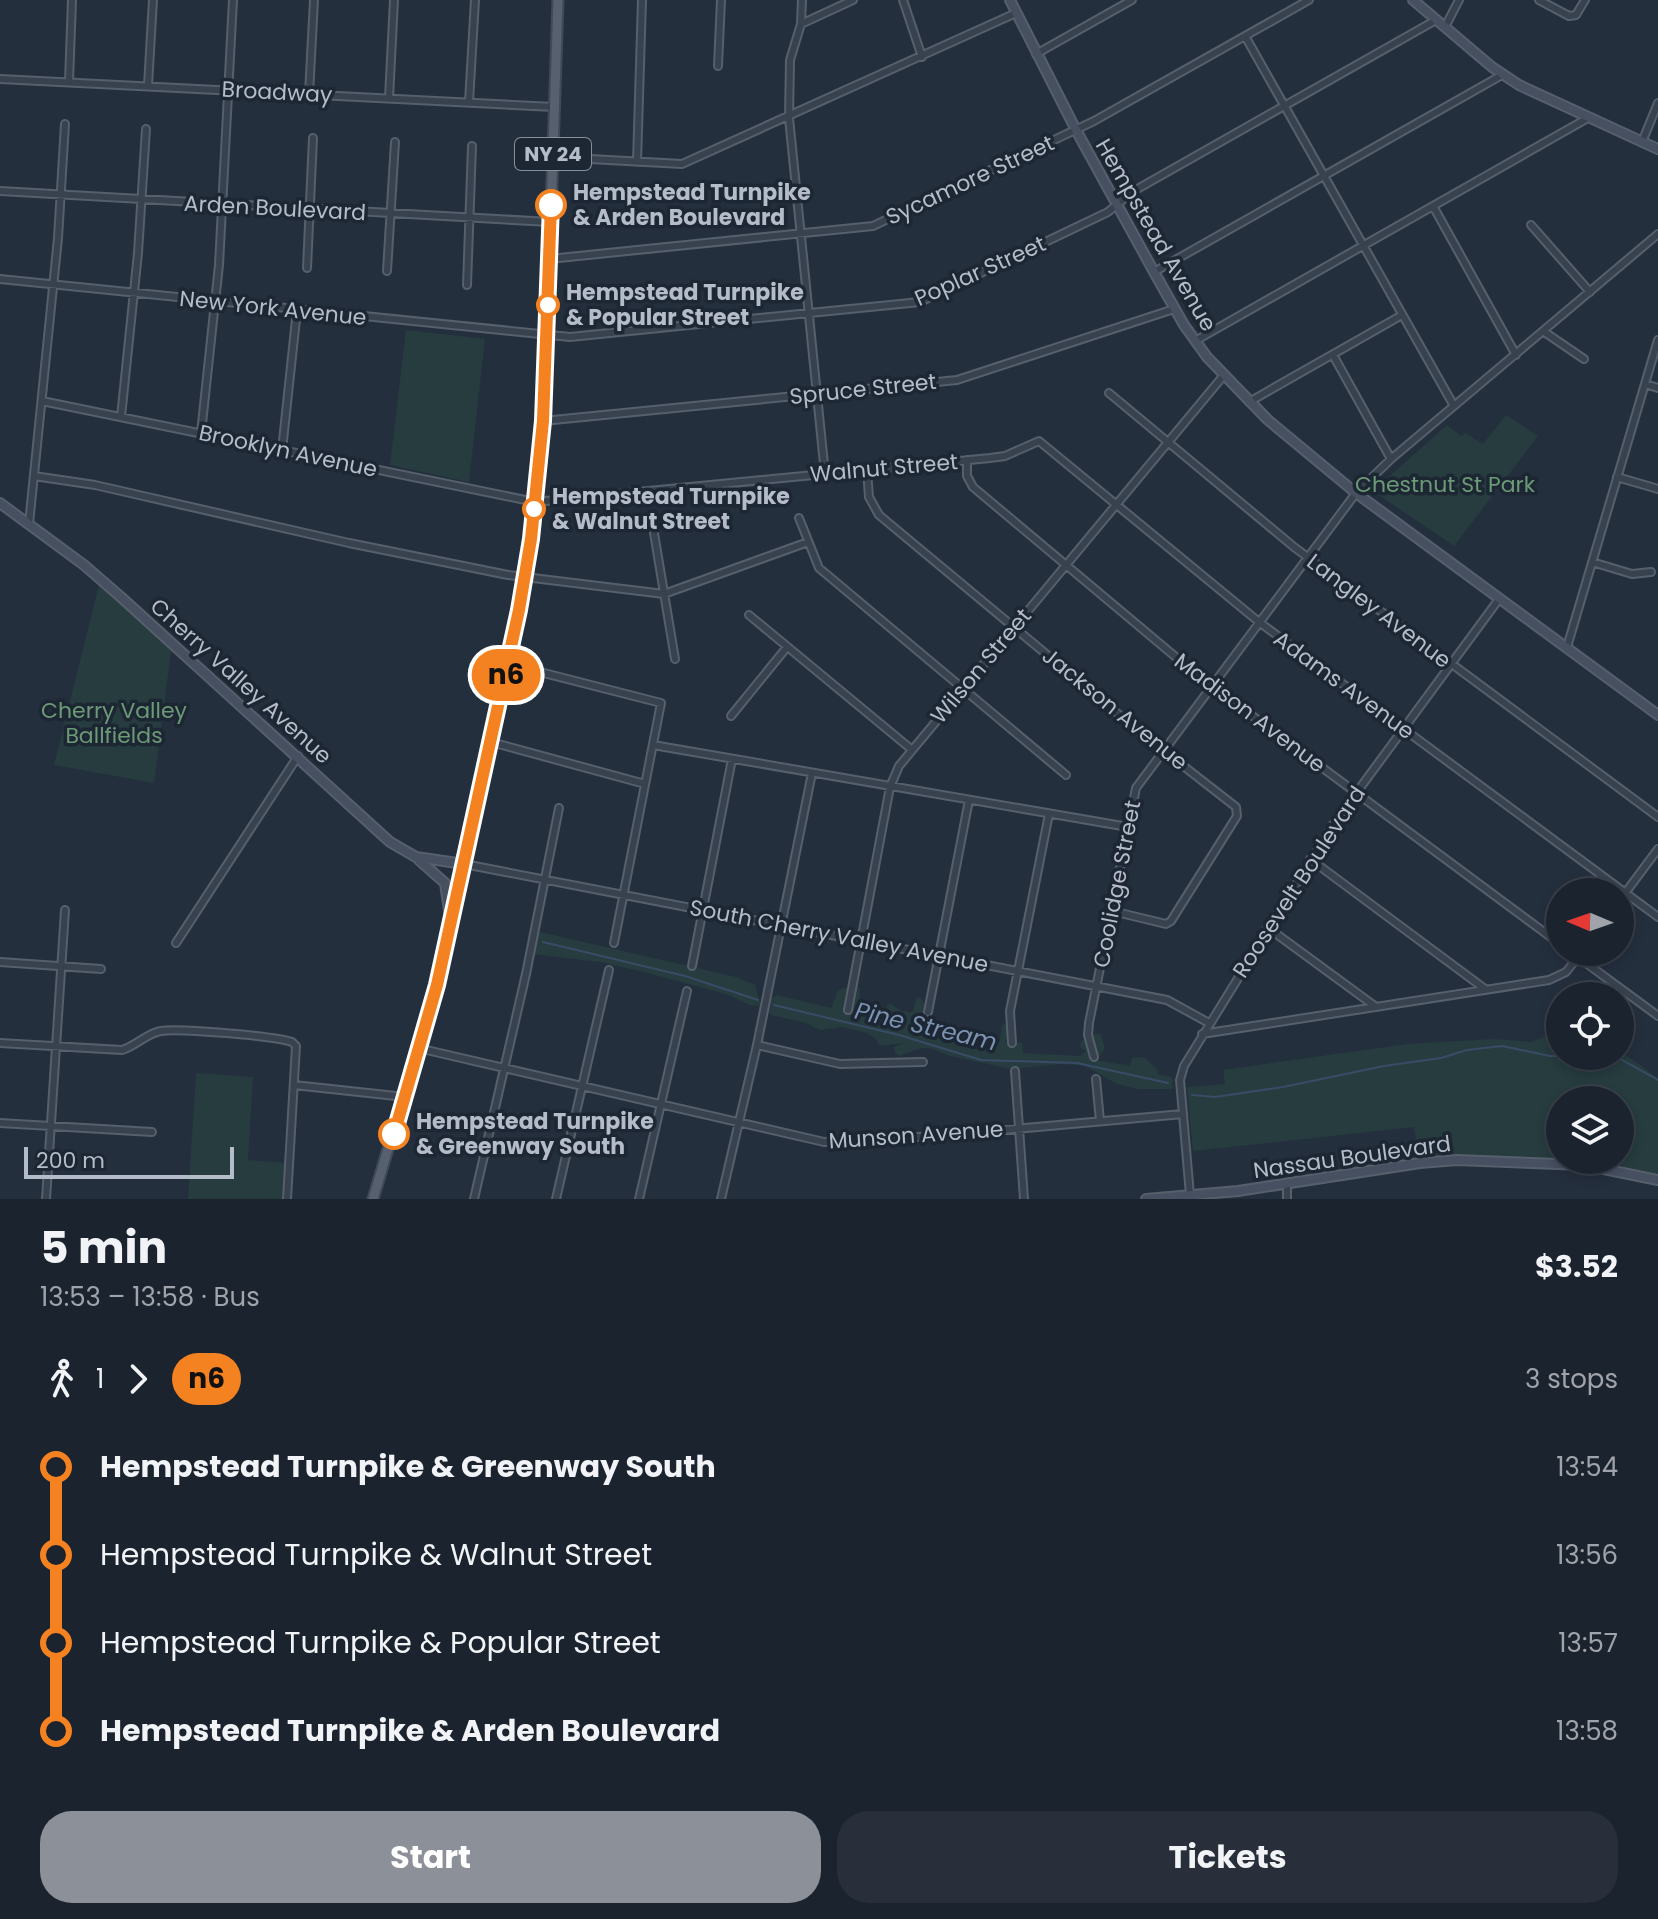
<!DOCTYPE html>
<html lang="en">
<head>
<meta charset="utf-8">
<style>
	:root { --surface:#1b232e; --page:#282f3a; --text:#f1f3f6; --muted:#a0a4aa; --line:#39404a; --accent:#8c9099 }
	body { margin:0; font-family:Poppins,sans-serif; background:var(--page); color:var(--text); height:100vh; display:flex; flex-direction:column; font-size:30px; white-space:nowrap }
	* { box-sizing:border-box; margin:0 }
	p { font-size:26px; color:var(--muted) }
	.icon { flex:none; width:44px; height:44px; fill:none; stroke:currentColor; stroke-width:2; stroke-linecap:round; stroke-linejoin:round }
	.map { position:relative; height:1199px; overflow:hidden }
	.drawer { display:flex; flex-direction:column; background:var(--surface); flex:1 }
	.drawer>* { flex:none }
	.badge { padding:0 16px; border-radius:26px; font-size:28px; line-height:52px }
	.needle { width:52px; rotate:272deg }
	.buttons { position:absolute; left:1546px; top:878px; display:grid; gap:16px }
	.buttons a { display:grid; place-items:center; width:88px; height:88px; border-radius:50%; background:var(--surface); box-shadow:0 4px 12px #0003,0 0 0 2px var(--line); font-size:40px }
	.scale { position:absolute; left:24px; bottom:20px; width:210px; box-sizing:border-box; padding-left:8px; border:4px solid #b4bcc9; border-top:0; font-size:22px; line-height:28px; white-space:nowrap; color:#b4bcc9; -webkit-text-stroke:6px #1d2633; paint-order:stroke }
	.map>.badge { position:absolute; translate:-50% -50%; box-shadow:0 0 0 4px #fff }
	.legs { display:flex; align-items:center; gap:12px; height:88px; padding:0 40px; font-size:26px }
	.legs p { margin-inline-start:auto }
	.head { display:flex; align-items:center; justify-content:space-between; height:136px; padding:0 40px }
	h1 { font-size:44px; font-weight:700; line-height:60px }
	.action { display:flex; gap:16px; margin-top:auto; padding:16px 40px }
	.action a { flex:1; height:92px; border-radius:32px; background:var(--accent); color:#fff; font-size:32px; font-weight:700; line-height:92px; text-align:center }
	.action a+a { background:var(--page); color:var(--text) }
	ul { padding:0 40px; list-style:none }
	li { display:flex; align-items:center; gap:28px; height:88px; font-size:30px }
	li i { display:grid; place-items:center; width:12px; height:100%; margin:0 10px; background:currentColor }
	li i::after { content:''; width:20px; height:20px; margin:-10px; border:6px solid; border-radius:50%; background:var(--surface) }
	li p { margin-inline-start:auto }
	li:first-child i { background:linear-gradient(#0000 50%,currentColor 0) }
	li:last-child i { background:linear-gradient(currentColor 50%,#0000 0) }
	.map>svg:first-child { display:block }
	.green { fill:#263c3f; fill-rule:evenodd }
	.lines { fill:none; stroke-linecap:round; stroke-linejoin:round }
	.stream { stroke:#394c67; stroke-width:2 }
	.street-casing { stroke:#565f6c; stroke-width:10 }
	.secondary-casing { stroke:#565f6c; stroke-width:12 }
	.primary-casing { stroke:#414a57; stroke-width:13 }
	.street { stroke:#38414e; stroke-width:6 }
	.secondary { stroke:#465061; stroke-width:8 }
	.primary { stroke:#56606e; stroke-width:9 }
	.line-1-casing { stroke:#fff; stroke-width:18 }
	.line-1 { stroke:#f58220; stroke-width:12 }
	.stop-1-dot { fill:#fff; stroke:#f58220; stroke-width:4 }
	.labels { text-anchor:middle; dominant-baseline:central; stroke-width:7; stroke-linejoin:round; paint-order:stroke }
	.shield { fill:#1d2633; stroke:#878f9c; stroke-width:2 }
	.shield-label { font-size:20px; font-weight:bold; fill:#b4bcc9 }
	.street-label { font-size:22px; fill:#b4bcc9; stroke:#1d2633 }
	.stop-label { font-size:22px; font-weight:bold; fill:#b4bcc9; stroke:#1d2633; text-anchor:start }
	.park-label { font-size:22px; fill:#6b9a76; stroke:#1d2633 }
	.water-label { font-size:24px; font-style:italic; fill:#7c92b1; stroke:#1d2633 }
</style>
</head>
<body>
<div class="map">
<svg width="1658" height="1199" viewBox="0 0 1658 1199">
	<rect width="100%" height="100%" fill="#242f3e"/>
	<path class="green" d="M406,330L485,339L469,482L390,465Z
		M1506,415L1538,436L1454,546L1373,491L1447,425L1461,436L1465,433L1483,444Z
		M100,581L172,643L154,783L54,765Z
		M536,931L736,977L755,985L761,1006L749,1005L729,995L648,973L600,962L531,954Z
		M855,985L860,988L859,1009C866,1021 877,1015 887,1012L886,1008L890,1003L901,1011L913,1012L916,999L920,997L924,1003L923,1018L915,1024L924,1035L972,1046L994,1047L1000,1041L1002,1025L1006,1024L1009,1033L1005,1042L1022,1043L1023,1053L1080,1056L1086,1051L1080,1047L1081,1041L1093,1034H1101L1105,1049L1096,1060L1130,1066L1132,1058L1144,1057L1159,1071L1157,1074L1172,1077L1173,1089H1138L1117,1084L1087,1067L1079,1065L1061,1064L1011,1069L950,1056L930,1048H921L899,1056L895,1052L894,1047L904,1043L880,1046L875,1038L867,1033L843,1027L820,1030L806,1023L771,1015L769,1011L772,998L777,995L831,1008L838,990Z
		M1548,1035H1560V1056H1620V1051L1658,1078V1180L1606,1168L1420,1163L1414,1127L1193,1151L1187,1087L1225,1084L1223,1070L1407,1044L1494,1039L1531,1042ZM1560,1100H1620V1160H1560Z
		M196,1073L253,1077L248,1160L286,1163L284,1199H188Z"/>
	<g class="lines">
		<path class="stream" d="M543,942L685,976L758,1000
			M774,1005L899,1035L981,1060L1077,1063L1168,1083
			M1615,1056L1658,1080
			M1192,1095L1215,1097L1283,1087L1384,1066L1441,1058L1467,1050L1502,1046L1550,1056H1564"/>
		<defs>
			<path id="street" d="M802,0L801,24L790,60L789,118L825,474
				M903,0L922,57
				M1539,0L1569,16L1576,15L1585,0
				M801,24L853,0
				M1445,27L1459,0
				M1245,36L1454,406
				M1036,54L1132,0
				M718,66L721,0
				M0,79L554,107
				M69,82L72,0
				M148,86L153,0
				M309,94L314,0
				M389,98L394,0
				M469,102L475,0
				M1642,142L1658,103
				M553,157L682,164L1016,13
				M637,162L642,0
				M0,191L550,222
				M1433,206L1516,355
				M1531,225L1590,292
				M549,259L873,226L1094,121L1309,0
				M307,268L313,138
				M387,271L395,142
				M1154,272L1502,75
				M0,279L570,337L920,302L1108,212L1132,192L1436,20
				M467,285L472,146
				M1543,331L1584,359
				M1195,341L1588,118
				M1333,355L1391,459
				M1645,384L1658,388
				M1109,393L1294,547L1658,817
				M42,401L535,502L990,458L1005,456L1039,441L1259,622L1658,917
				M1249,402L1402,315
				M121,417L138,253L146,129
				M543,421L957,380L1174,309
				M201,433L219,265L233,0
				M282,450L297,310
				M967,460V476L973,487L1196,674L1560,944
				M867,470L869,497L879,515L1141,733L1236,807L1237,816L1171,921L1166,924L1112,911
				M34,476L95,485L349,543L508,575L664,594L808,542
				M1617,477L1658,489
				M799,518L819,568L1066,775
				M29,524L58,238L65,124
				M654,533L675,659
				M1592,562L1632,574L1651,572
				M749,615L911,749
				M1567,647L1658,340
				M509,664L661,703L614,943
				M731,716L787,647
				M491,742L645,784
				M653,745L1128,827
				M1310,859L1485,989
				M464,864L1167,1000L1209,1023
				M1620,900L1658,849
				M1267,927L1376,1007
				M176,943L298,756
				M1571,952L1658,1016
				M0,962L101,969
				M692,966L732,759
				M848,1010L890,787L899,766L1224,375
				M928,1012L969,800
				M1202,1034L1549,980L1566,972L1582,952
				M0,1043L122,1050C136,1046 147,1033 161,1031C179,1028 275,1036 292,1042L296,1046L287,1199
				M1012,1043L1010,1011L1049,814
				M757,1045L840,1064L923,1062
				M418,1048L824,1142L936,1136L1183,1114
				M1094,1057L1088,1035L1089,1023L1136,788L1356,493L1391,459L1658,234
				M1015,1071L1024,1199
				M1096,1079L1100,1121
				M294,1085L405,1097
				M0,1123L152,1132
				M1190,1195L1180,1080L1184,1066L1332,826L1499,599
				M46,1199L65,910
				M474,1199L526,974L559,808
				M556,1199L609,970
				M639,1199L687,991
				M721,1199L757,1045L812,773
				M1287,1199V1184"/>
			<path id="secondary" d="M1010,0L1076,130L1154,272L1184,325L1207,357L1268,420L1356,493L1658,715
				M1413,0L1492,67L1519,85L1658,149
				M0,503L84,565L122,598L390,842L416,857L464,864
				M419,860L445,883L450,918
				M1146,1199L1238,1191L1420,1163L1457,1160L1584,1165L1658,1180"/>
			<path id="primary" d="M373,1199L437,985L509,664L531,539L545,393L558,0"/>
		</defs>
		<use href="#street" class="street-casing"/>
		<use href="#secondary" class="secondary-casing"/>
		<use href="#primary" class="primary-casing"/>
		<use href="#street" class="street"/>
		<use href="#secondary" class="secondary"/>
		<use href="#primary" class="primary"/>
	</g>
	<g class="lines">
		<defs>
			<path id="line-1" d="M394,1134L437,985L519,610L531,539L543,421L551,205"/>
		</defs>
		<use href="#line-1" class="line-1-casing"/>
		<use href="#line-1" class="line-1"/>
	</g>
	<g class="stop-1-dot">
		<circle cx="551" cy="205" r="14"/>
		<circle cx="548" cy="305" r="10"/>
		<circle cx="534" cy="509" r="10"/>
		<circle cx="394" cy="1134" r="14"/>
	</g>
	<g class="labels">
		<rect class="shield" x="515" y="138" width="76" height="32" rx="6"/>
		<g class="shield-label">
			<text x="553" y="154">NY 24</text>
		</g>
		<g class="street-label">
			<text transform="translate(277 92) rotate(3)">Broadway</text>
			<text transform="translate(970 180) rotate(-25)">Sycamore Street</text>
			<text transform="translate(275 208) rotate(3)">Arden Boulevard</text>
			<text transform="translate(1156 235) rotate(60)">Hempstead Avenue</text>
			<text transform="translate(980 271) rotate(-24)">Poplar Street</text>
			<text transform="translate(273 308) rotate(6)">New York Avenue</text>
			<text transform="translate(863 389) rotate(-6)">Spruce Street</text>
			<text transform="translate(288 451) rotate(12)">Brooklyn Avenue</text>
			<text transform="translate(884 468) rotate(-5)">Walnut Street</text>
			<text transform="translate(1379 611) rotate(37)">Langley Avenue</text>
			<text transform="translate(981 666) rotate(-50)">Wilson Street</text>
			<text transform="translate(241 681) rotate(42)">Cherry Valley Avenue</text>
			<text transform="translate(1344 685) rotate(36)">Adams Avenue</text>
			<text transform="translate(1115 709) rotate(39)">Jackson Avenue</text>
			<text transform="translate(1250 713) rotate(37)">Madison Avenue</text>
			<text transform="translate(1299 882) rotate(-57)">Roosevelt Boulevard</text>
			<text transform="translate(1117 884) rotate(-79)">Coolidge Street</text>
			<text transform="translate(839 936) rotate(11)">South Cherry Valley Avenue</text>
			<text transform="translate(916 1135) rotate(-4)">Munson Avenue</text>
			<text transform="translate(1352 1157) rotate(-8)">Nassau Boulevard</text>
		</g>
		<g class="stop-label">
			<text x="573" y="192">Hempstead Turnpike<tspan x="573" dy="25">&amp; Arden Boulevard</tspan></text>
			<text x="566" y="292">Hempstead Turnpike<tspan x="566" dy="25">&amp; Popular Street</tspan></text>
			<text x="552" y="496">Hempstead Turnpike<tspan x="552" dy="25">&amp; Walnut Street</tspan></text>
			<text x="416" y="1121">Hempstead Turnpike<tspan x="416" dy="25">&amp; Greenway South</tspan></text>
		</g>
		<g class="park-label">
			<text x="1445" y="484">Chestnut St Park</text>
			<text x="114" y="710">Cherry Valley<tspan x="114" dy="25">Ballfields</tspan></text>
		</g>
		<g class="water-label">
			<text transform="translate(926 1026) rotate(13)">Pine Stream</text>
		</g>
	</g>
</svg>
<div class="buttons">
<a><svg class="needle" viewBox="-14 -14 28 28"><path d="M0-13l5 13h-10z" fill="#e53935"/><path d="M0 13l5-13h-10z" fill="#a0a4aa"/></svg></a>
<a><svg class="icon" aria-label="locate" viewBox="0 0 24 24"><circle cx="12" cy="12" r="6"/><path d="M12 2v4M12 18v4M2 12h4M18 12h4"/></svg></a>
<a><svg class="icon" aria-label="layers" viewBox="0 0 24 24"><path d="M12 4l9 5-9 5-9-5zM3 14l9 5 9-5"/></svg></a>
</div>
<div class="scale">200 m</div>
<b class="badge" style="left:506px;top:675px;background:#f58220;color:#111">n6</b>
</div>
<section class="drawer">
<div class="head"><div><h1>5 min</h1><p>13:53 – 13:58 · Bus</p></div><b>$3.52</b></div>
<div class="legs"><svg class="icon" aria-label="walk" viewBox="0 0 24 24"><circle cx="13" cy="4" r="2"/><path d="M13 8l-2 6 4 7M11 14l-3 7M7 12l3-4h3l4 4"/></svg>1<svg class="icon" aria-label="forward" viewBox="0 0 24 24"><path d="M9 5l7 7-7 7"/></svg><b class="badge" style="background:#f58220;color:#111">n6</b><p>3 stops</p></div>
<ul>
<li><i style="color:#f58220"></i><b>Hempstead Turnpike &amp; Greenway South</b><p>13:54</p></li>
<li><i style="color:#f58220"></i><span>Hempstead Turnpike &amp; Walnut Street</span><p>13:56</p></li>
<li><i style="color:#f58220"></i><span>Hempstead Turnpike &amp; Popular Street</span><p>13:57</p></li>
<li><i style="color:#f58220"></i><b>Hempstead Turnpike &amp; Arden Boulevard</b><p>13:58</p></li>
</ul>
<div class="action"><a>Start</a><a>Tickets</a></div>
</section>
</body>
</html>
